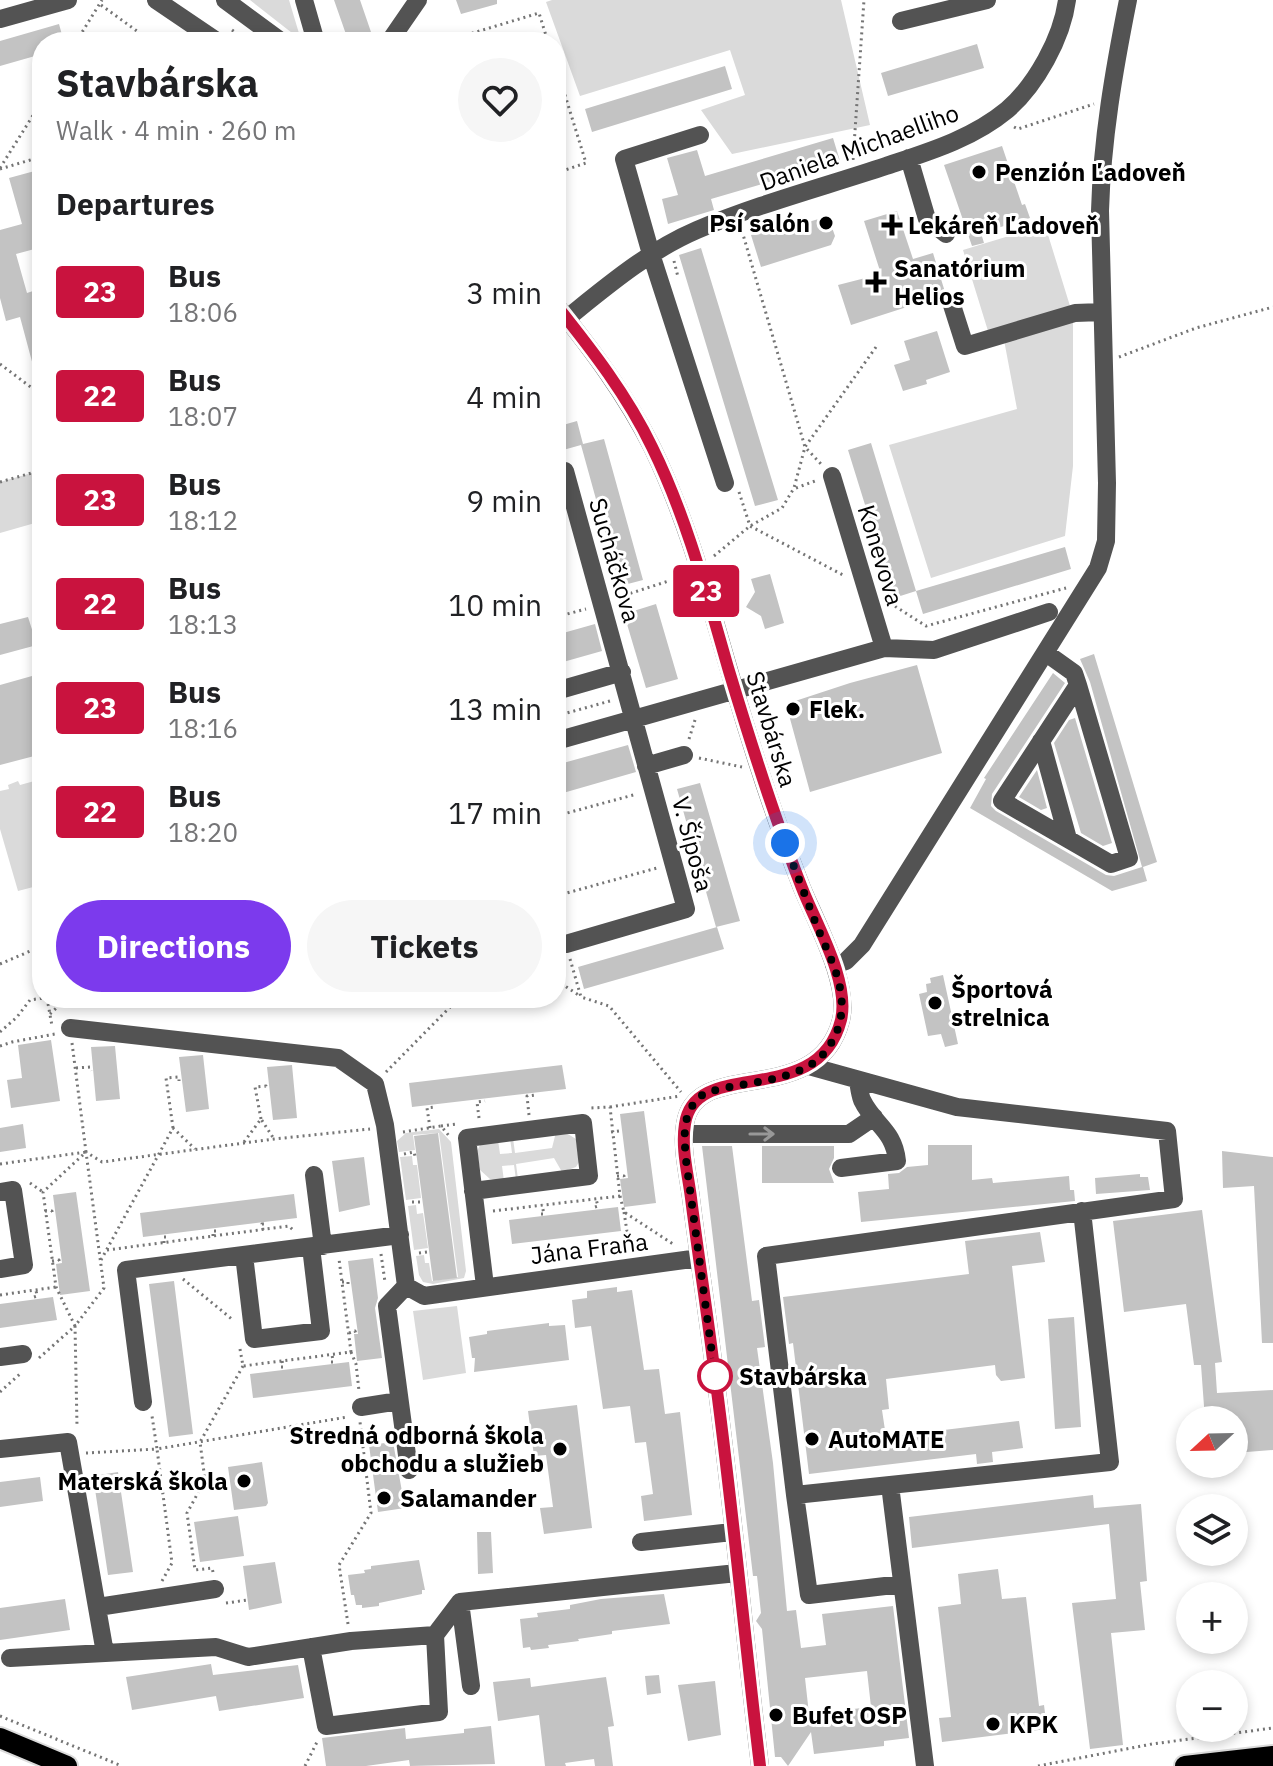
<!DOCTYPE html>
<html lang="en">
<head>
<meta charset="utf-8">
<style>
	:root { --surface:#fff; --page:#f6f6f6; --text:#202124; --muted:#757577; --accent:#7c3aed }
	body { margin:0; font-family:"IBM Plex Sans",sans-serif; background:var(--page); color:var(--text); height:100vh; display:flex; flex-direction:column; font-size:30px; white-space:nowrap }
	* { box-sizing:border-box; margin:0 }
	p { font-size:26px; color:var(--muted) }
	.icon { flex:none; width:44px; height:44px; fill:none; stroke:currentColor; stroke-width:2; stroke-linecap:round; stroke-linejoin:round }
	.map { position:relative; flex:1; overflow:hidden }
	.details { position:absolute; left:32px; top:32px; width:534px; height:976px; display:flex; flex-direction:column; background:var(--surface); border-radius:32px; box-shadow:0 4px 12px #0003 }
	.details>* { flex:none }
	.badge { padding:0 16px; border-radius:6px; font-size:28px; line-height:52px }
	.needle { width:52px; rotate:248deg }
	.controls { position:absolute; left:1176px; top:1406px; display:grid; gap:16px }
	.controls a { display:grid; place-items:center; width:72px; height:72px; border-radius:50%; background:var(--surface); box-shadow:0 4px 12px #0003; font-size:40px }
	.you { position:absolute; width:40px; height:40px; margin:-20px; border:6px solid #fff; border-radius:50%; background:#1a73e8; box-shadow:0 0 0 12px #1a73e833 }
	.map>.badge { position:absolute; translate:-50% -50%; box-shadow:0 0 0 4px #fff }
	h2 { padding:0 24px; font-size:30px; line-height:72px }
	.round { display:grid; place-items:center; flex:none; width:84px; height:84px; border-radius:42px; background:var(--page) }
	.overview { display:flex; align-items:center; justify-content:space-between; height:136px; padding:0 24px }
	h1 { font-size:38px; font-weight:700; line-height:60px }
	.action { display:flex; gap:16px; margin-top:auto; padding:16px 24px }
	.action a { flex:1; height:92px; border-radius:48px; background:var(--accent); color:#fff; font-size:32px; font-weight:700; line-height:92px; text-align:center }
	.action a+a { background:var(--page); color:var(--text) }
	ul { padding:0; list-style:none }
	li { display:flex; align-items:center; gap:24px; height:104px; padding:0 24px }
	li div { flex:1 }
	li b { display:block; font-size:30px }
	li em { font-style:normal }
	li .badge { min-width:88px; font-weight:700; text-align:center }
	.map>svg:first-child { display:block }
	.green { fill:#dadada }
	.building { fill:#c3c3c3; fill-rule:evenodd }
	.lines { fill:none; stroke-linecap:round; stroke-linejoin:round }
	.major-casing { stroke:#dbdbdb; stroke-width:24 }
	.path { stroke:#757575; stroke-width:3; stroke-dasharray:2 4; stroke-linecap:butt }
	.minor { stroke:#535353; stroke-width:18 }
	.major { stroke:#000; stroke-width:20 }
	.oneway { stroke:#989898 }
	.line-casing { stroke:#fff; stroke-width:18 }
	.line { stroke:#c9133e; stroke-width:12 }
	.walk { stroke:#000; stroke-width:8; stroke-dasharray:0 14.4 }
	.poi-dot { fill:#000; stroke:#fff; stroke-width:3 }
	.stop-dot { fill:#fff; stroke:#c9133e; stroke-width:4 }
	.labels { text-anchor:middle; dominant-baseline:central; stroke-width:6; stroke-linejoin:round; paint-order:stroke }
	.street-label { font-size:24px; fill:#000; stroke:#fff }
	.poi-label { font-size:24px; font-weight:bold; fill:#000; stroke:#fff; text-anchor:start }
	.stop-label { font-size:24px; font-weight:bold; fill:#000; stroke:#fff; text-anchor:start }
</style>
</head>
<body>
<div class="map">
<svg width="1273" height="1766" viewBox="0 0 1273 1766">
	<rect width="100%" height="100%" fill="#fff"/>
	<path class="green" d="M250,0H289L301,40Z
		M552,0H841L870,125L732,154L701,110L745,95L730,50L580,96L546,2Z
		M1045,225L1070,306L988,331L963,250Z
		M1073,317V466L1065,536L931,578L889,445L1017,409L1004,340Z
		M42,470V521L0,533V482Z
		M38,780L42,792V889H39L37,886L18,891L0,829V791L9,789L8,785L18,781L20,785Z
		M439,1129L451,1142L466,1271L464,1278L433,1284L423,1282L419,1275L416,1256L424,1255L425,1263H429L432,1281L458,1277L439,1133L413,1135L415,1150L399,1152L397,1141L406,1133Z
		M563,1131L576,1139L579,1162L576,1167L562,1172L554,1158L516,1164L518,1179L516,1180L514,1165L502,1166L504,1181L490,1179L480,1170L477,1151L480,1145L498,1140L500,1154L512,1153L510,1138H513L515,1153L552,1148L556,1132Z
		M412,1156L413,1165H417L421,1198L406,1200L400,1157Z
		M416,1205L417,1214L423,1213L428,1248L414,1250L408,1206Z
		M457,1306L466,1373L423,1380L413,1311Z"/>
	<path class="building" d="M334,0H360L371,32L348,40Z
		M456,0H497V4L461,14Z
		M59,24L64,42H42V54L0,66V41Z
		M977,44L984,68L888,96L881,73Z
		M725,66L732,89L592,132L585,109Z
		M833,138L840,161L711,199L714,210L668,224L662,199L678,195L667,158L697,150L705,176Z
		M1002,146L1022,205L1025,204L1030,218L981,233L984,243L972,246L944,165Z
		M42,169V247L16,254L27,293L42,288V384H38L20,317L6,321L0,298V230L22,224L9,178Z
		M897,211L913,259L933,253L945,292L941,296L851,325L838,285L881,274L864,221Z
		M828,216L835,236L831,245L761,267L751,235L768,230L770,234Z
		M701,248L778,500L755,506L679,255Z
		M937,331L950,372L926,380L927,384L903,391L894,365L910,360L904,341Z
		M577,421L583,444L604,439L643,580L620,586L581,445L556,452V427Z
		M871,443L916,591L894,598L848,450Z
		M1065,547L1071,569L923,614L916,591Z
		M770,574L784,623L765,629L761,616L746,607L755,592L751,579Z
		M656,604L678,679L646,688L624,614Z
		M28,617L37,645L0,655V624Z
		M595,624L602,651L556,664V635Z
		M1094,654L1157,862L1143,867L1147,881L1112,891L970,808L986,779L984,778L1053,673L1065,683L992,794L991,806L996,811L1106,875L1114,876L1142,867L1090,682L1080,659Z
		M917,665L942,753L810,792L786,704L850,683Z
		M32,676L42,711V754L0,765V685Z
		M1075,718L1112,843L1103,846L1081,833L1054,743L1069,720Z
		M628,745L636,772L556,795V765Z
		M1037,770L1047,808L1041,810L1019,797Z
		M700,783L740,921L716,927L677,789Z
		M717,927L724,949L584,989L578,967Z
		M943,975L958,1044L945,1047L941,1034L928,1036L919,994L927,992L926,984L931,983L930,978Z
		M51,1040L60,1101L11,1108L7,1080L22,1078L18,1045Z
		M115,1046L120,1099L96,1101L91,1047Z
		M203,1055L209,1109L186,1112L179,1057Z
		M292,1065L297,1118L273,1120L267,1067Z
		M562,1065L566,1089L412,1107L409,1083Z
		M644,1111L656,1203L624,1207L620,1179L628,1178L620,1114Z
		M23,1124L26,1148L0,1152V1128Z
		M438,1133L457,1278L433,1281L414,1136Z
		M928,1145H972V1180L992,1178L993,1183L1069,1176L1070,1190H1074L1075,1201L861,1222L858,1192L889,1189L888,1174L899,1173L907,1167L928,1165Z
		M702,1146H732L752,1301L759,1300L765,1347L757,1348L773,1463L787,1611L796,1610L801,1648L826,1645L822,1614L893,1606L909,1738L884,1741V1746L814,1754L811,1732L788,1766L781,1757H775L762,1629L756,1621L761,1613L757,1576H753ZM867,1671L871,1707L809,1714L805,1678Z
		M762,1146H834V1158L829,1169L834,1183H762Z
		M1222,1151L1273,1157V1343H1262L1254,1186L1223,1188Z
		M364,1157L370,1205L339,1212L332,1161Z
		M1140,1174V1177H1148L1150,1190L1096,1194L1095,1178Z
		M76,1192L90,1291L60,1295L56,1264L62,1263L53,1195Z
		M294,1194L297,1218L143,1237L140,1213Z
		M618,1207L621,1231L512,1244L509,1220Z
		M1202,1210L1222,1362L1215,1363L1217,1393L1273,1390V1450L1234,1453V1420H1227V1418L1205,1420L1201,1365H1194L1186,1304L1124,1312L1113,1221Z
		M1040,1232L1045,1262L1012,1266L1025,1378L1001,1381L996,1375L995,1365L886,1379L889,1409L882,1410L886,1437L1019,1421L1023,1448L992,1452L993,1462L977,1464L976,1454L809,1474L793,1343L789,1344L783,1297L969,1274L965,1241Z
		M373,1258L378,1298L375,1308L382,1358L357,1361L354,1334H358L348,1261Z
		M174,1281L193,1434L169,1437L149,1284Z
		M617,1287V1292L632,1290L644,1370L659,1369L665,1414L680,1412L692,1515L644,1521L641,1496L653,1494L646,1442L635,1443L630,1406L603,1409L591,1326L575,1328L572,1300L587,1298V1291Z
		M53,1297L57,1320L0,1328V1304Z
		M1074,1317L1081,1427L1055,1429L1048,1319Z
		M549,1323V1326L565,1325L569,1360L474,1372L475,1358H472L469,1337L487,1334V1331Z
		M349,1362L352,1386L253,1398L250,1374Z
		M577,1405L592,1528L544,1534L540,1508L553,1507L546,1455L534,1456L528,1411Z
		M393,1442L405,1508L378,1512L369,1445Z
		M262,1462L268,1503L266,1506L234,1510L228,1467Z
		M118,1472L133,1572L108,1575L93,1476Z
		M40,1477L43,1501L0,1507V1482Z
		M1093,1495L1094,1508L1141,1504L1147,1581L1140,1582L1145,1630L1111,1633L1123,1745L1090,1749L1072,1603L1116,1599L1109,1524L912,1548L909,1517Z
		M238,1516L244,1556L200,1562L194,1522Z
		M477,1532H491L493,1573L478,1574Z
		M419,1560L425,1590H422V1594L379,1603V1606L362,1608V1605H356L354,1595H351L348,1575L365,1573L364,1570L371,1569V1566Z
		M275,1562L282,1603L249,1610L243,1566Z
		M998,1569L1002,1599L1026,1597L1039,1706L1044,1705L1047,1729L942,1742L939,1718L951,1717L938,1607L961,1604L958,1574Z
		M664,1594L670,1624L612,1631V1634L578,1639L579,1641L548,1645L549,1648L531,1650L530,1647L523,1648L520,1619L538,1617L537,1613L570,1609V1605L601,1599Z
		M65,1599L70,1630L0,1640V1608Z
		M211,1664L213,1675L298,1665L304,1698L219,1711L216,1696L132,1710L126,1677Z
		M659,1675L661,1693L647,1695L645,1676Z
		M606,1677L614,1726L608,1727L613,1766H595L594,1759L565,1763L566,1766H545L539,1715L498,1721L493,1682L530,1678L531,1687Z
		M715,1681L721,1735L688,1741L678,1685Z
		M491,1726L495,1764L410,1766L409,1760L366,1766H326L322,1738L405,1728L406,1739L464,1733V1729Z"/>
	<g class="lines">
		<defs>
			<path id="major" d="M0,1738L67,1766
				M1185,1766L1273,1756"/>
		</defs>
		<use href="#major" class="major-casing"/>
		<path class="path" d="M101,5L152,42
			M232,30L248,42
			M76,42L102,0
			M443,42L539,13L548,42
			M556,66L586,163L556,173
			M556,95L564,92
			M1014,127L1018,129L1094,104
			M853,160L864,0
			M0,168L42,101
			M0,169L37,158L42,151
			M742,231L805,447L821,464
			M674,261L678,277
			M1119,357L1196,328L1273,307
			M0,364L40,394L42,400
			M0,482L42,470
			M796,488L815,481
			M739,492L750,526L843,575
			M714,556L750,526L782,508L794,488L805,447L876,347
			M619,597L684,576
			M890,603L926,626L1066,588
			M556,617L586,609
			M556,716L610,701
			M689,739L695,720
			M699,758L742,767
			M556,816L637,794
			M556,896L657,868
			M556,910L561,927
			M40,946L42,962
			M570,959L581,997L609,1006L681,1092
			M0,964L42,946
			M556,980L580,996
			M47,998L52,1026
			M50,1014L67,998
			M0,1032L17,1017L30,1000L43,998
			M72,1043L86,1152L43,1192L56,1287L75,1326L104,1288L86,1152L102,1162L274,1139L370,1129
			M0,1046L12,1042L55,1034
			M76,1068L90,1067L91,1071
			M386,1072L459,998
			M610,1107L680,1096
			M529,1115L527,1096L535,1095
			M479,1118L477,1102L485,1101
			M261,1119L255,1087L266,1086L267,1090
			M441,1126L457,1124
			M173,1128L166,1078L179,1077V1081
			M430,1128L427,1108L436,1107
			M403,1132L441,1126L450,1137
			M611,1132L619,1131V1134
			M244,1142L261,1119L274,1139
			M404,1154L414,1152L415,1156
			M0,1164L86,1152
			M617,1176H624L625,1179
			M30,1183L43,1192
			M620,1196L624,1212L673,1244
			M412,1202H420V1204
			M595,1207L598,1206L596,1199
			M45,1211H52V1215
			M493,1211L620,1196L610,1107L591,1108
			M624,1212L630,1251
			M541,1214H544L542,1205
			M263,1230L262,1224H266
			M213,1236V1231H217
			M164,1243V1237H167
			M107,1250L289,1226L294,1231
			M419,1253L427,1252V1255
			M381,1254L385,1282
			M101,1260L173,1128L195,1149
			M52,1261L59,1260V1264
			M183,1279L233,1320
			M342,1282H348V1285
			M0,1295L56,1287
			M34,1297L37,1296L36,1290
			M349,1333L355,1331L356,1334
			M240,1349L243,1366L351,1352L339,1259
			M351,1352L356,1364L359,1391
			M39,1358L75,1326L77,1426
			M331,1362H333L332,1354
			M281,1367H283L282,1360
			M0,1392L21,1373
			M86,1453L157,1449L152,1416
			M213,1572L212,1568L195,1570L187,1513L205,1480L200,1442L243,1366
			M162,1581L172,1563L157,1449L347,1417
			M226,1603L248,1600
			M348,1624L339,1565L371,1513L360,1422
			M0,1716L122,1766
			M305,1766L318,1740
			M1038,1766L1152,1744L1273,1728"/>
		<path class="minor" d="M156,0L218,42
			M225,0L282,42
			M304,0L316,42
			M0,19L68,0
			M901,21L987,0
			M389,42L418,0
			M700,135L624,159L651,254L725,483
			M909,158L927,219L946,234
			M951,302L965,346L1075,313L1102,312
			M556,305C592,350 626,395 652,447C689,523 710,606 734,687C754,755 776,822 802,888C816,922 850,984 841,1020C818,1111 695,1055 685,1124C681,1148 688,1174 691,1198C698,1254 707,1311 714,1368C732,1500 744,1633 760,1766
			M566,319C607,286 648,251 697,230C758,204 823,187 886,166C928,152 972,139 1007,110C1036,85 1062,38 1067,0
			M556,474L565,471L686,909L566,944
			M832,476L884,648
			M1046,653L1074,673L1078,685L1129,858L1111,864L1002,801L1078,685
			M556,691L622,672
			M556,741L884,648L934,650L1049,612
			M1041,741L1068,839
			M646,766L684,755
			M834,965L846,961L862,945L1098,568L1106,541L1107,483L1100,211C1102,139 1114,70 1128,0
			M70,1028L338,1058L375,1084L385,1125L406,1286L387,1306L409,1470
			M809,1066L957,1107L1167,1131L1174,1199L766,1256L795,1495L890,1485L925,1766
			M684,1134H849L874,1117
			M841,1168L897,1161C894,1130 874,1125 862,1100C860,1095 859,1087 858,1081
			M314,1175L323,1246
			M473,1191L589,1176L583,1123L467,1138L485,1286
			M0,1192L13,1190L24,1265L0,1269
			M244,1255L254,1339L321,1331L311,1247
			M406,1286L424,1296L699,1258
			M0,1357L23,1354
			M143,1402L126,1270L400,1235
			M361,1407L399,1401
			M0,1449L68,1442L105,1653L216,1647L248,1657L351,1641L435,1635L460,1602L471,1686
			M890,1485L1110,1462L1082,1211
			M795,1495L809,1595L902,1584
			M641,1542L732,1532
			M460,1602L737,1573
			M98,1607L215,1589
			M311,1647L326,1726L439,1712L435,1635
			M10,1658L105,1653"/>
		<use href="#major" class="major"/>
	</g>
	<defs><path id="oneway-shaft" d="M-6 0H5M1.5-3L5.5 0L1.5 3" fill="none" stroke-width="1.6" stroke-linecap="round" stroke-linejoin="round" transform="scale(2)"/></defs>
	<use class="oneway" href="#oneway-shaft" transform="translate(762 1134)"/>
	<g class="lines">
		<defs>
			<path id="line" d="M556,305C592,350 627,395 652,447C687,518 707,595 729,671C751,744 774,817 802,888C816,924 850,981 841,1020C818,1111 695,1055 685,1124C681,1148 688,1174 691,1198C698,1254 707,1311 714,1368C732,1500 744,1633 760,1766"/>
		</defs>
		<use href="#line" class="line-casing"/>
		<use href="#line" class="line"/>
		<path class="walk" d="M715,1376L686,1160C684,1134 681,1110 705,1093C737,1083 777,1083 807,1067C820,1060 828,1050 835,1036C853,996 831,961 816,924C806,897 795,870 785,843"/>
	</g>
	<g class="poi-dot">
		<circle cx="979" cy="172" r="8"/>
		<circle cx="826" cy="223" r="8"/>
		<path d="M888 213h8v8h8v8h-8v8h-8v-8h-8v-8h8z"/>
		<path d="M872 270h8v8h8v8h-8v8h-8v-8h-8v-8h8z"/>
		<circle cx="793" cy="709" r="8"/>
		<circle cx="935" cy="1003" r="8"/>
		<circle cx="812" cy="1439" r="8"/>
		<circle cx="560" cy="1449" r="8"/>
		<circle cx="244" cy="1481" r="8"/>
		<circle cx="384" cy="1498" r="8"/>
		<circle cx="776" cy="1715" r="8"/>
		<circle cx="993" cy="1724" r="8"/>
	</g>
	<circle class="stop-dot" cx="715" cy="1376" r="16"/>
	<g class="labels">
		<g class="street-label">
			<text transform="translate(859 147) rotate(-20)">Daniela Michaelliho</text>
			<text transform="translate(881 555) rotate(73)">Konevova</text>
			<text transform="translate(615 560) rotate(74)">Sucháčkova</text>
			<text transform="translate(772 729) rotate(73)">Stavbárska</text>
			<text transform="translate(693 844) rotate(75)">V. Šípoša</text>
			<text transform="translate(589 1248) rotate(-7)">Jána Fraňa</text>
		</g>
		<g class="poi-label">
			<text x="995" y="172">Penzión Ľadoveň</text>
			<text x="810" y="223" text-anchor="end">Psí salón</text>
			<text x="908" y="225">Lekáreň Ľadoveň</text>
			<text x="894" y="268">Sanatórium<tspan x="894" dy="28">Helios</tspan></text>
			<text x="809" y="709">Flek.</text>
			<text x="951" y="989">Športová<tspan x="951" dy="28">strelnica</tspan></text>
			<text x="544" y="1435" text-anchor="end">Stredná odborná škola<tspan x="544" dy="28">obchodu a služieb</tspan></text>
			<text x="828" y="1439">AutoMATE</text>
			<text x="228" y="1481" text-anchor="end">Materská škola</text>
			<text x="400" y="1498">Salamander</text>
			<text x="792" y="1715">Bufet OSP</text>
			<text x="1009" y="1724">KPK</text>
		</g>
		<g class="stop-label">
			<text x="739" y="1376">Stavbárska</text>
		</g>
	</g>
</svg>
<div class="controls">
<a><svg class="needle" viewBox="-14 -14 28 28"><path d="M0-13l5 13h-10z" fill="#e53935"/><path d="M0 13l5-13h-10z" fill="#757577"/></svg></a>
<a><svg class="icon" aria-label="layers" viewBox="0 0 24 24"><path d="M12 4l9 5-9 5-9-5zM3 14l9 5 9-5"/></svg></a>
<a>+</a>
<a>−</a>
</div>
<div class="you" style="left:785px;top:843px"></div>
<b class="badge" style="left:706px;top:591px;background:#c9133e;color:#fff">23</b>
<section class="details">
<div class="overview"><div><h1>Stavbárska</h1><p>Walk · 4 min · 260 m</p></div><a class="round"><svg class="icon" aria-label="heart" viewBox="0 0 24 24"><path d="M12 20l-8-8c-3-5 5-10 8-4 3-6 11-1 8 4z"/></svg></a></div>
<h2>Departures</h2>
<ul>
<li><span class="badge" style="background:#c9133e;color:#fff">23</span><div><b>Bus</b><p>18:06</p></div><em>3 min</em></li>
<li><span class="badge" style="background:#c9133e;color:#fff">22</span><div><b>Bus</b><p>18:07</p></div><em>4 min</em></li>
<li><span class="badge" style="background:#c9133e;color:#fff">23</span><div><b>Bus</b><p>18:12</p></div><em>9 min</em></li>
<li><span class="badge" style="background:#c9133e;color:#fff">22</span><div><b>Bus</b><p>18:13</p></div><em>10 min</em></li>
<li><span class="badge" style="background:#c9133e;color:#fff">23</span><div><b>Bus</b><p>18:16</p></div><em>13 min</em></li>
<li><span class="badge" style="background:#c9133e;color:#fff">22</span><div><b>Bus</b><p>18:20</p></div><em>17 min</em></li>
</ul>
<div class="action"><a>Directions</a><a>Tickets</a></div>
</section>
</div>
</body>
</html>
